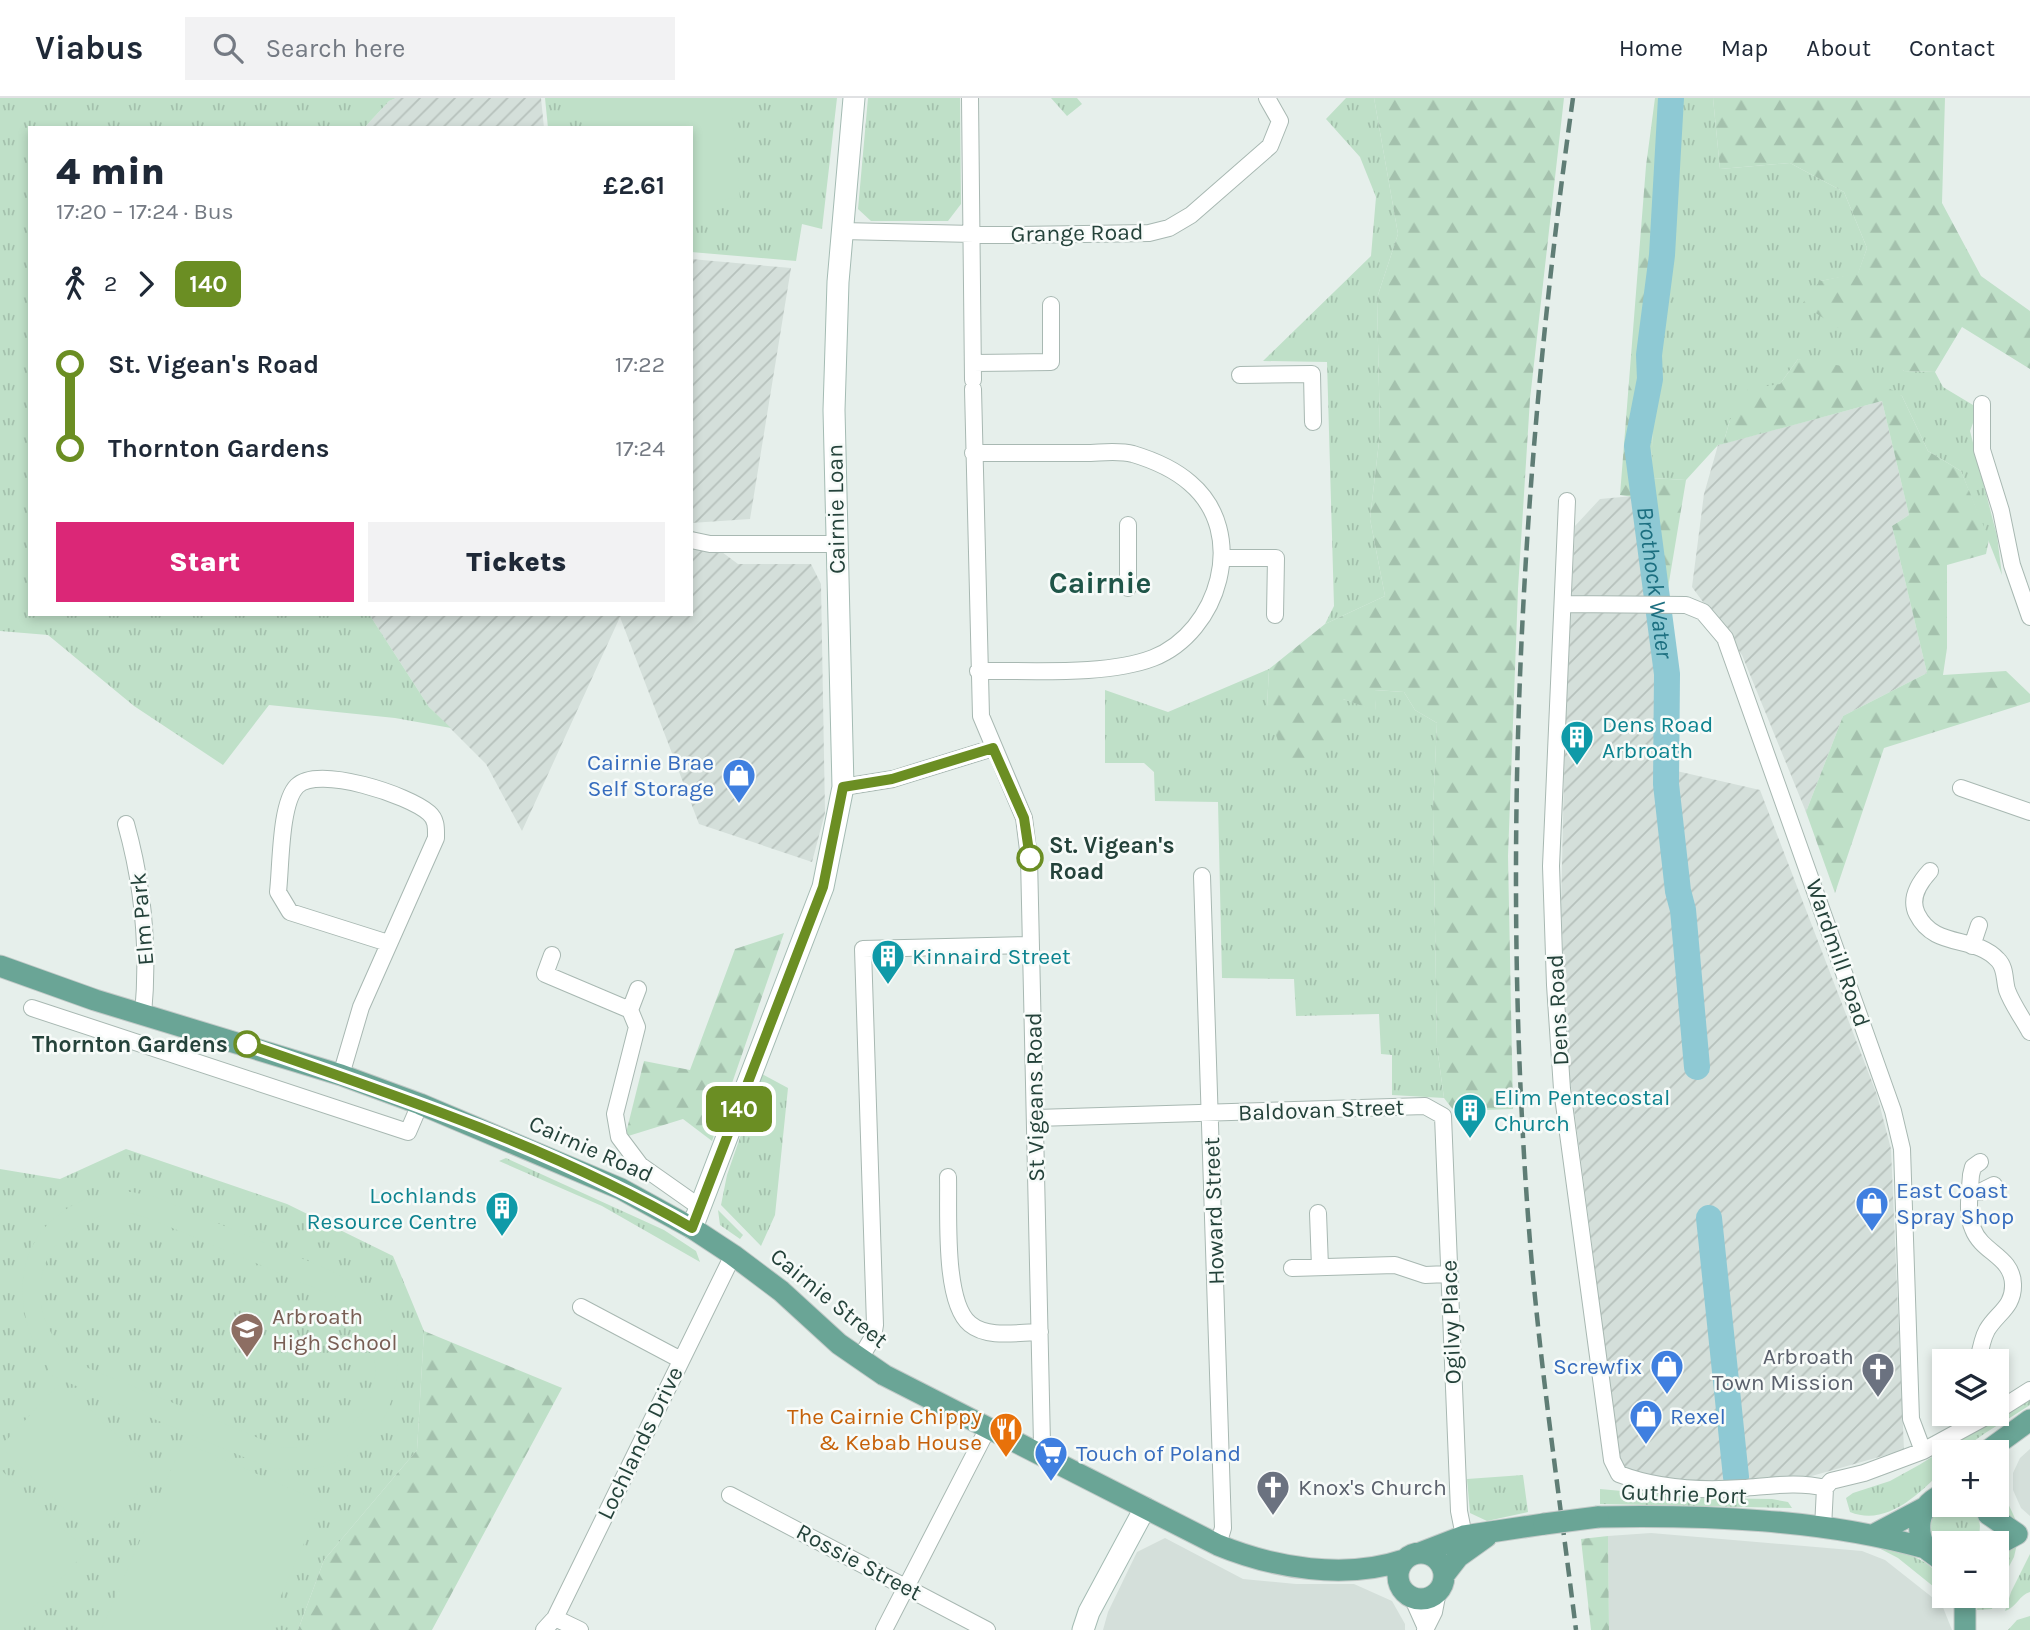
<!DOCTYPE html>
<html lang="en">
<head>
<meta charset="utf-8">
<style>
	:root { --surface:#fff; --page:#f2f2f3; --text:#1f2937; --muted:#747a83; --line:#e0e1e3; --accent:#db2777 }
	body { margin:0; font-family:Karla,sans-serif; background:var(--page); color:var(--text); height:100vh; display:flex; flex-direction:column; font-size:26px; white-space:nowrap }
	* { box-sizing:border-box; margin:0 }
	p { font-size:23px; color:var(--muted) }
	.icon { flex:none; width:38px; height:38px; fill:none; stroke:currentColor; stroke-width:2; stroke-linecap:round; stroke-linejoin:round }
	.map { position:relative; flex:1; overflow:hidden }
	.details { position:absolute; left:28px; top:28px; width:665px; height:490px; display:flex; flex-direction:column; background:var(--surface); border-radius:0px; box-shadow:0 4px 10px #0003 }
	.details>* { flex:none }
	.badge { padding:0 14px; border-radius:10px; font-size:24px; line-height:46px }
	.fabs { position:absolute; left:1932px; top:1251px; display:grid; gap:14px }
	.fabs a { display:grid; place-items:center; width:77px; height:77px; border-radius:0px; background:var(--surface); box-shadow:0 4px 10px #0003; font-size:35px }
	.map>.badge { position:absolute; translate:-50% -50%; box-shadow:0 0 0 4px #fff }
	.legs { display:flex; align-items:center; gap:10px; height:77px; padding:0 28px; font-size:23px }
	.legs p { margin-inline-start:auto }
	.headline { display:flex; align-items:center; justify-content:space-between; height:119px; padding:0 28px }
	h1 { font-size:38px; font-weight:800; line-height:52px }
	.action { display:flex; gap:14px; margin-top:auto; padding:14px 28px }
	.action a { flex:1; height:80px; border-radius:0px; background:var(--accent); color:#fff; font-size:28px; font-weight:800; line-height:80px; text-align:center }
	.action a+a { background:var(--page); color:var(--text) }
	ul { padding:0 28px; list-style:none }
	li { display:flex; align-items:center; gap:24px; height:84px; font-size:26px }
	li i { display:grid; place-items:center; width:10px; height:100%; margin:0 9px; background:currentColor }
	li i::after { content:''; width:18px; height:18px; margin:-9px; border:5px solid; border-radius:50%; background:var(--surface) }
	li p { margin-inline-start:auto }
	li:first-child i { background:linear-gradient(#0000 50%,currentColor 0) }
	li:last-child i { background:linear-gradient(currentColor 50%,#0000 0) }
	header { display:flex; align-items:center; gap:42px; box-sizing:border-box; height:98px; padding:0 35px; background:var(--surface); border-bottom:2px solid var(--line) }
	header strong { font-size:33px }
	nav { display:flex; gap:38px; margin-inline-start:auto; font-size:24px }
	.search { width:490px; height:63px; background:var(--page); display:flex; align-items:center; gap:18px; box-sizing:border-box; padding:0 24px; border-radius:0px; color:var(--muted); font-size:26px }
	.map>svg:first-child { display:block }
	.built { fill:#d4dfda }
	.industrial { fill:url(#industrial-furrows) }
	.grass { fill:url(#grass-tufts) }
	.forest { fill:url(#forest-firs) }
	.pitch { fill:#bfe0c8; fill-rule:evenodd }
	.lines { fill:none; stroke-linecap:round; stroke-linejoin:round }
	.river { stroke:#8ec9d4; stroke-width:26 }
	.street-casing { stroke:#a8b8b2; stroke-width:18 }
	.secondary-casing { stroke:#a4bbb3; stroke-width:23 }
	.primary-casing { stroke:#c2cac8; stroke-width:23 }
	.street { stroke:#fff; stroke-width:16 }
	.secondary { stroke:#fff; stroke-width:21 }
	.primary { stroke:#6aa596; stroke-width:21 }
	.rail { stroke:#5f7d75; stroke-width:4.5; stroke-dasharray:14 7; stroke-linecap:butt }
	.primary-bridge-casing { stroke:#c2cac8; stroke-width:23; stroke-linecap:butt }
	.primary-bridge { stroke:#6aa596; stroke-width:21 }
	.line-1-casing { stroke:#fff; stroke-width:16 }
	.line-1 { stroke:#6b8e23; stroke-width:10 }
	.stop-1-dot { fill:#fff; stroke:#6b8e23; stroke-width:3.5 }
	.labels { text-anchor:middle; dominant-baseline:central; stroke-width:5; stroke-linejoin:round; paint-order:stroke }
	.street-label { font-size:23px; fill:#24423a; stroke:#f7fbf9 }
	.culture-label { font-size:23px; fill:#0d838f; stroke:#f7fbf9; text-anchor:start }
	.shop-label { font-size:23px; fill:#366cbe; stroke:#f7fbf9; text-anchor:start }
	.stop-label { font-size:23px; font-weight:bold; fill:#24423a; stroke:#f7fbf9; text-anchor:start }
	.education-label { font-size:23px; fill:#785e54; stroke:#f7fbf9; text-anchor:start }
	.worship-label { font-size:23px; fill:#5b616d; stroke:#f7fbf9; text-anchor:end }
	.food-label { font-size:23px; fill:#c56008; stroke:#f7fbf9; text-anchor:end }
	.water-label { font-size:24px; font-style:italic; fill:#1c6f80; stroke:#f7fbf9 }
	.district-label { font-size:30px; font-weight:bold; fill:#1f5548; stroke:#f7fbf9 }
</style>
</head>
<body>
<header>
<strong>Viabus</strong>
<div class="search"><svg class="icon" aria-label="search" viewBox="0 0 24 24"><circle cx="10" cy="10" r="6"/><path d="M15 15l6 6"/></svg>Search here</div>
<nav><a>Home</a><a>Map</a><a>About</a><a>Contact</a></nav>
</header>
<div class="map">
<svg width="2030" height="1532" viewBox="0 0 2030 1532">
	<defs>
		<pattern id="industrial-furrows" width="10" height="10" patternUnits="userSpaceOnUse" patternTransform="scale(1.75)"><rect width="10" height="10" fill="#d4dfda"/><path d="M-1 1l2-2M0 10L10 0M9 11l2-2" fill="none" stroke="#b6c1bc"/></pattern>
		<pattern id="grass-tufts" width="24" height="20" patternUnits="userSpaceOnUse" patternTransform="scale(1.75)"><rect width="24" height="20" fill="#bfe0c8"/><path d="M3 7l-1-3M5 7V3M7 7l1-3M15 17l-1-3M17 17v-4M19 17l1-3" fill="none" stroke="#a4c1ad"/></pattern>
		<pattern id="forest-firs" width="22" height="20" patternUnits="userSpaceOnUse" patternTransform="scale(1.75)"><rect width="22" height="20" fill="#bfe0c8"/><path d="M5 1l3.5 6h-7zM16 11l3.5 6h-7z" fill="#a4c1ad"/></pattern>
	</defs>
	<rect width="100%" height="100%" fill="#e6efeb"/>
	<path class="built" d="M2030,1351V1418L2021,1410L2013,1392V1375L2020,1360Z
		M1651,1435L1862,1453L1885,1462L1942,1507L1952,1532H1609L1608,1438Z
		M1165,1440L1243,1481L1296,1486H1354L1392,1503L1405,1526V1532H1103L1108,1514L1137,1454Z"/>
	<path class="industrial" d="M396,0H541L544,30H364L389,3Z
		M691,161L791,170L750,421L691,425Z
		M1882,303L1909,417L1892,428L1927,575L1843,618L1806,714L1742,557L1692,489L1704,396L1718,347Z
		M1633,398L1658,589L1656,655L1659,669L1760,692L1877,997L1891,1051L1904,1352L1801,1381L1678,1386L1625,1374L1615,1361L1594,1161L1569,974L1561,810L1565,636L1575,428L1600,401Z
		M691,431L738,466H811L821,486L825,715L812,764L699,726L620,519L522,733L486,666L429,609L369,516H691Z"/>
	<path class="grass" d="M0,0H396L389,3L364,30H30V516H369L429,609L451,630L395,620L269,607L223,667L134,608L48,537L0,533Z
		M545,0H837L822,131L802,126L796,163L691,154V30H548Z
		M868,0H960L961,106L948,123H871L858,111Z
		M1051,0H1077L1082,6L1067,18Z
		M1346,0H1374L1398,136L1377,200L1380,335L1370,421L1385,498L1325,526L1334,508L1327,264L1263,263L1371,158L1376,99L1360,59L1326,21Z
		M1678,0H1713L1720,71L1790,65L1844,94L1867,150L1858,176L1820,183L1904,273L1935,274L1943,289L1973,307V325L1970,333L1997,438L2002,477L1961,373L1928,353L1902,298L1798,261L1780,286L1730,322L1723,346L1718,347L1686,382L1651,380L1655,258Z
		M1269,571L1267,609L1343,601L1376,612L1374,592L1404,594L1415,612L1437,625L1433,710L1437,949L1444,1000L1392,997V957L1381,956L1379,916L1296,918L1294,881L1222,880L1218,704L1155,703L1154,674L1144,665H1105V592L1168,614Z
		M762,976L788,990L775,1117L761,1148L721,1107L727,1077Z
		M126,1051L287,1106L393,1158L424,1233L417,1352L324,1462L298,1532H0V1071L60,1081Z
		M506,1060L664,1132L696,1153L700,1164L602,1108L499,1063Z
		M718,1112L743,1137L740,1141L720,1127Z
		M2030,1298V1307C2006,1323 1981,1335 1961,1354H1944V1371C1920,1395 1887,1429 1850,1414L1846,1400L1853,1395L1890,1383L1919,1367Z
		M1997,1358L2003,1364C1999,1399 2006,1397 2017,1425L1994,1407H1997Z
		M1523,1377L1528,1414L1487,1423L1470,1415L1467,1381Z
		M1600,1391L1699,1400L1772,1401L1788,1404L1792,1410L1600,1406Z
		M1967,1407C1981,1417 1983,1429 1976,1444L1944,1446V1453L1930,1438V1422L1940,1408Z
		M2017,1446L2014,1459L1997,1491V1452Z
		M1873,1447C1901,1454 1944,1461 1944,1497L1898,1460Z
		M2030,1456V1494C2019,1497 2017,1509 2005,1513L2011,1494Z
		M1978,1498H1995L1992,1511L1977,1512Z
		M2030,1518V1532H2008L2017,1522Z"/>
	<path class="forest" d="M1374,0H1564L1530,301L1518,491L1508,758L1513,1011L1454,1013L1444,1000L1437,949L1433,710L1437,625L1415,612L1404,594L1375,592L1376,613L1343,601L1340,640L1288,674L1267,609L1269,571L1325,526L1385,498L1370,421L1380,335L1377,200L1398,136Z
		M1655,0H1678L1655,258L1651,380L1686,382L1668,490L1643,492L1633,399L1620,397L1646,68Z
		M1713,0H1945L1942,105L1981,178L2030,213V271L1962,229L1935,274L1904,273L1802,206L1820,183L1858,175L1867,150L1844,94L1790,65L1720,71Z
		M1798,261L1855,270L1902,298L1928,353L1961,373L1989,441L1986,456L1947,467V550L1943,577L2006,573L2030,596V604L1884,650L1835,795L1806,714L1843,618L1927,575L1892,428L1909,417L1882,303L1723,346L1730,322L1748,291L1780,286Z
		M784,835L712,1043L683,1021L625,1039L644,963L690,972L735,851Z
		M424,1233L562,1290L432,1532H298L324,1462L417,1352Z
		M1608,1438L1609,1532H1591L1581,1441Z"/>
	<path class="pitch" d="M589,0H730L740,100L691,104V30H592Z
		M110,1094H132L156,1099C198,1117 241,1135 284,1153C313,1166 345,1175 368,1197C425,1253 394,1353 318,1370C300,1374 282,1372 265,1368L48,1276L49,1271C0,1200 18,1113 110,1094ZM112,1115H130L151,1121L334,1198C410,1253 375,1356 280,1349L76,1265C16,1213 33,1132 112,1115Z
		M61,1284L157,1376L95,1440L0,1349Z
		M183,1344L322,1404L266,1532H101Z
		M0,1371L87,1453L12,1532H0Z"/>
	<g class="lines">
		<g class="river">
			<path id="s1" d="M1671,0L1662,157L1649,257L1650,281L1637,348L1667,576L1666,686L1678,793L1683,812L1697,969"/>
			<path d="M1709,1120L1736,1379"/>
		</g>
		<defs>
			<path id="street" d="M970,0L973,282
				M842,133L1018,137L1149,135L1169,130L1191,117L1270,48L1280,23L1267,0
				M973,265L1051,264V207
				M1240,277L1312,276L1313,324
				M973,291L981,618L1024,720L1029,760L1042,1346L1040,1355
				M1982,306V352L2001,413L2012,467L2030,519
				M973,355C1010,355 1048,355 1085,355C1100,355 1118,352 1133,356C1153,362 1174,371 1190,385C1249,435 1219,534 1153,560C1106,578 1030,572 978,573
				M1567,403L1551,768L1555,887L1562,991L1612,1362L1619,1376C1658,1391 1702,1393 1743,1390C1770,1388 1799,1383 1825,1390
				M691,442L710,446H836
				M1222,460H1276L1275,517
				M1128,490V427
				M1563,506L1686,507L1703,514L1725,540L1893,1013L1902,1051L1911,1321L1923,1353
				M843,689L893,681L993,650
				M1961,690L2030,714
				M126,726C143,787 149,854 143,917
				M1930,773C1919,785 1909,800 1917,816C1935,852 1974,836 1998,862C2006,870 2004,882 2007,892C2012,906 2023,921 2030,934
				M1202,778L1223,1430L1218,1447
				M1972,848L1979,827
				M552,857L545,876L630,912L637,929L615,1016L619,1039L640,1067L701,1110
				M32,910L408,1034L420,1006
				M630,912L638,891
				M341,977L361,909L436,740C436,731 437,722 429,715C409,697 318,667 297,688C280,705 281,768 278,794L290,814L388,845
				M1036,1020L1425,1008L1443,1018L1459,1413L1464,1438
				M948,1079C949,1113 943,1204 970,1226C988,1241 1019,1234 1040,1234
				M1970,1094H1980L1994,1087
				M1318,1115L1320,1169
				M1292,1170L1395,1167L1425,1177L1448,1176
				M581,1209L681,1262
				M859,1262L873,1239L875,1227L863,851L1031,847
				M1978,1264C1980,1253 1982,1241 1987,1232C1997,1215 2014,1209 2013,1186C2012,1158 1982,1155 1973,1131C1966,1116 1970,1093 1971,1077L1973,1069L1980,1064
				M1997,1313L2030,1292
				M730,1397L987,1532
				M1823,1430L1825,1390L1831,1383L1864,1375L1923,1353L1991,1316
				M1412,1499L1425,1528
				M555,1520L580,1532
				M544,1532L555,1520L733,1157
				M884,1532L988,1330
				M1425,1532L1434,1514L1438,1493"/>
			<path id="secondary" d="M692,1130L823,789L843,689L834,312L838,184L854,0
				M1083,1532L1089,1514L1145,1410"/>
			<path id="primary" d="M0,868L95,902L341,977L420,1006L621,1091L692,1130L733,1157L781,1193L839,1246L884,1277L1218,1447C1274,1470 1345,1482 1404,1462
				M1986,1354L2030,1322
				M1944,1396C1920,1405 1914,1428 1925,1450L1944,1464
				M1988,1416L2017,1436L1997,1447
				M1598,1419C1704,1417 1823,1421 1925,1450
				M1875,1436L1926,1409
				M1420,1455L1464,1438L1544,1426
				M1398 1478a23 23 0 1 1 46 0a23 23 0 1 1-46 0Z
				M1444,1477L1458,1459L1486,1439
				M1965,1498V1532"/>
		</defs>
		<use href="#street" class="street-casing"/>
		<use href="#secondary" class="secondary-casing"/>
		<use href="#primary" class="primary-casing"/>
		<use href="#street" class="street"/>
		<use href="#secondary" class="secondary"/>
		<use href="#primary" class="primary"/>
		<path class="rail" d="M1573,0C1521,368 1501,746 1528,1118C1538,1256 1559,1394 1576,1532"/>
		<defs>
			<path id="primary-bridge" d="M1544,1426L1598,1419"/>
		</defs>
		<use href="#primary-bridge" class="primary-bridge-casing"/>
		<use href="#primary-bridge" class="primary-bridge"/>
	</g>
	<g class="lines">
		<defs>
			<path id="line-1" d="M247,946C396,997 556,1051 692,1130L823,789L843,689L892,681L993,650L1024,720L1030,760"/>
		</defs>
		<use href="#line-1" class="line-1-casing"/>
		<use href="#line-1" class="line-1"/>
	</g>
	<defs>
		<symbol id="building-pin" viewBox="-11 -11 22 30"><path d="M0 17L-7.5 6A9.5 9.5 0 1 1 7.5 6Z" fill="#0f9aa8" stroke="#f7fbf9"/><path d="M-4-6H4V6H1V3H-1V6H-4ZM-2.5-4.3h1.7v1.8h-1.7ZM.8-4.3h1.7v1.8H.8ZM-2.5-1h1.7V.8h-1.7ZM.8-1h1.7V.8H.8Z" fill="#fff"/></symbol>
		<symbol id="shop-pin" viewBox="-11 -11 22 30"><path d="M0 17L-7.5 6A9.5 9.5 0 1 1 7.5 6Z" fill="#3f7fe0" stroke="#f7fbf9"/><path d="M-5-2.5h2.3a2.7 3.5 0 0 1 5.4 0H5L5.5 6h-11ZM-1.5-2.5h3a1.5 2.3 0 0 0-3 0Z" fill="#fff"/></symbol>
		<symbol id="school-pin" viewBox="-11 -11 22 30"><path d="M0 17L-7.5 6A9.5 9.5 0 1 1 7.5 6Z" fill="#8d6e63" stroke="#f7fbf9"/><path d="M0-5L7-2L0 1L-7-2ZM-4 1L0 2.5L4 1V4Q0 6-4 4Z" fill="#fff"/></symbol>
		<symbol id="church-pin" viewBox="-11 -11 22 30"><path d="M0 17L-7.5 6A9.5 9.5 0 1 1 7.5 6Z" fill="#6b7280" stroke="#f7fbf9"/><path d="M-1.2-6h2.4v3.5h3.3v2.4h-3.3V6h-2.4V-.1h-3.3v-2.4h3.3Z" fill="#fff"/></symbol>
		<symbol id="restaurant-pin" viewBox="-11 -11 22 30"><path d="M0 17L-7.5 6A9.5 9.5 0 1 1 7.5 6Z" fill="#e8710a" stroke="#f7fbf9"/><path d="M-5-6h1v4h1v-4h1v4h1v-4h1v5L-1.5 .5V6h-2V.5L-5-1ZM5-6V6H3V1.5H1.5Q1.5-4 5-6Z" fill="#fff"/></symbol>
		<symbol id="supermarket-pin" viewBox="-11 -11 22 30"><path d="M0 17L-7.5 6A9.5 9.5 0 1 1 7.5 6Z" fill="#3f7fe0" stroke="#f7fbf9"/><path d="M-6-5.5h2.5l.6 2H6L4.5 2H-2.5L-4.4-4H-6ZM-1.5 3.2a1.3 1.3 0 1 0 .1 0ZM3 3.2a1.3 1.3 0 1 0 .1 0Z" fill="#fff"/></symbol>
	</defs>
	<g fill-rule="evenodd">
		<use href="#building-pin" x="1558" y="620" width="38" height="52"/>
		<use href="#shop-pin" x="720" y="658" width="38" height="52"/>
		<use href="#building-pin" x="869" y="839" width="38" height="52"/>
		<use href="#building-pin" x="1451" y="993" width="38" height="52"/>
		<use href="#shop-pin" x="1853" y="1086" width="38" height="52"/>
		<use href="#building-pin" x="483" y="1091" width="38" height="52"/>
		<use href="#school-pin" x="228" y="1212" width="38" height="52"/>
		<use href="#shop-pin" x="1648" y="1249" width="38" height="52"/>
		<use href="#church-pin" x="1859" y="1252" width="38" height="52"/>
		<use href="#shop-pin" x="1627" y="1299" width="38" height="52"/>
		<use href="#restaurant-pin" x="987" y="1312" width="38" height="52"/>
		<use href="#supermarket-pin" x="1032" y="1336" width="38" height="52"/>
		<use href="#church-pin" x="1254" y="1370" width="38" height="52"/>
	</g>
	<g class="stop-1-dot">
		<circle cx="1030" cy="760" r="12"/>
		<circle cx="247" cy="946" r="12"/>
	</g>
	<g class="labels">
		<g class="street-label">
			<text transform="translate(1077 135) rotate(-1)">Grange Road</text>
			<text transform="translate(836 411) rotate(-91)">Cairnie Loan</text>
			<text transform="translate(142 821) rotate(-95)">Elm Park</text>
			<text transform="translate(1838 855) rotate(71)">Wardmill Road</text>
			<text transform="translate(1558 912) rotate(-93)">Dens Road</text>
			<text transform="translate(1035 999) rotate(-91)">St Vigeans Road</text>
			<text transform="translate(1321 1012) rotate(-2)">Baldovan Street</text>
			<text transform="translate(591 1051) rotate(24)">Cairnie Road</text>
			<text transform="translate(1214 1113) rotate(-92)">Howard Street</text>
			<text transform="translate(829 1200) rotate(39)">Cairnie Street</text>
			<text transform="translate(1451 1224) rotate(-92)">Ogilvy Place</text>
			<text transform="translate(640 1345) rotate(-64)">Lochlands Drive</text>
			<text transform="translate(1684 1396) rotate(2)">Guthrie Port</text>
			<text transform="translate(859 1464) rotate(28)">Rossie Street</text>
		</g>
		<g class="culture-label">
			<text x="1602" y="626">Dens Road<tspan x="1602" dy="26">Arbroath</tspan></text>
			<text x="912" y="858">Kinnaird Street</text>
			<text x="1494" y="999">Elim Pentecostal<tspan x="1494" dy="26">Church</tspan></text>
			<text x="477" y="1097" text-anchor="end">Lochlands<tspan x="477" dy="26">Resource Centre</tspan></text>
		</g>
		<g class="shop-label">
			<text x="714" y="664" text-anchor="end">Cairnie Brae<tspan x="714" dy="26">Self Storage</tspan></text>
			<text x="1896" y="1092">East Coast<tspan x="1896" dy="26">Spray Shop</tspan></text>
			<text x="1642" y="1268" text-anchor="end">Screwfix</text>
			<text x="1670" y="1318">Rexel</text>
			<text x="1076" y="1355">Touch of Poland</text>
		</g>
		<g class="stop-label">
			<text x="1049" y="747">St. Vigean's<tspan x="1049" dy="26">Road</tspan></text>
			<text x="228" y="946" text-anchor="end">Thornton Gardens</text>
		</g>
		<g class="education-label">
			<text x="272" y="1218">Arbroath<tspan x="272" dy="26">High School</tspan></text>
		</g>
		<g class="worship-label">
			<text x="1854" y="1258">Arbroath<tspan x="1854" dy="26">Town Mission</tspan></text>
			<text x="1298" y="1389" text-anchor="start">Knox's Church</text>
		</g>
		<g class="food-label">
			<text x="982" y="1318">The Cairnie Chippy<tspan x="982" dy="26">&amp; Kebab House</tspan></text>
		</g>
		<g class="water-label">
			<text stroke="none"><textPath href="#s1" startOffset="488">Brothock Water</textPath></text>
		</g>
		<g class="district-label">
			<text x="1100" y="485">Cairnie</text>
		</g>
	</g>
</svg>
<div class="fabs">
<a><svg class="icon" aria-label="layers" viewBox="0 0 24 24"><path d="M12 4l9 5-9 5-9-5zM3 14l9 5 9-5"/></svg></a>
<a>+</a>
<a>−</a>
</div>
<b class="badge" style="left:739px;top:1011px;background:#6b8e23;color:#fff">140</b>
<section class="details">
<div class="headline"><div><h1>4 min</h1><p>17:20 – 17:24 · Bus</p></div><b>£2.61</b></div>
<div class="legs"><svg class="icon" aria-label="walk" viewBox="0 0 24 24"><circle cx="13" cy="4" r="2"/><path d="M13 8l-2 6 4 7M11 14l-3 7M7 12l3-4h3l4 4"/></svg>2<svg class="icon" aria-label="forward" viewBox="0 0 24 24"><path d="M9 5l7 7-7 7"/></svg><b class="badge" style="background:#6b8e23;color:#fff">140</b></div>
<ul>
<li><i style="color:#6b8e23"></i><b>St. Vigean's Road</b><p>17:22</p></li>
<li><i style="color:#6b8e23"></i><b>Thornton Gardens</b><p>17:24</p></li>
</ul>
<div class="action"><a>Start</a><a>Tickets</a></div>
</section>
</div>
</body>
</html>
